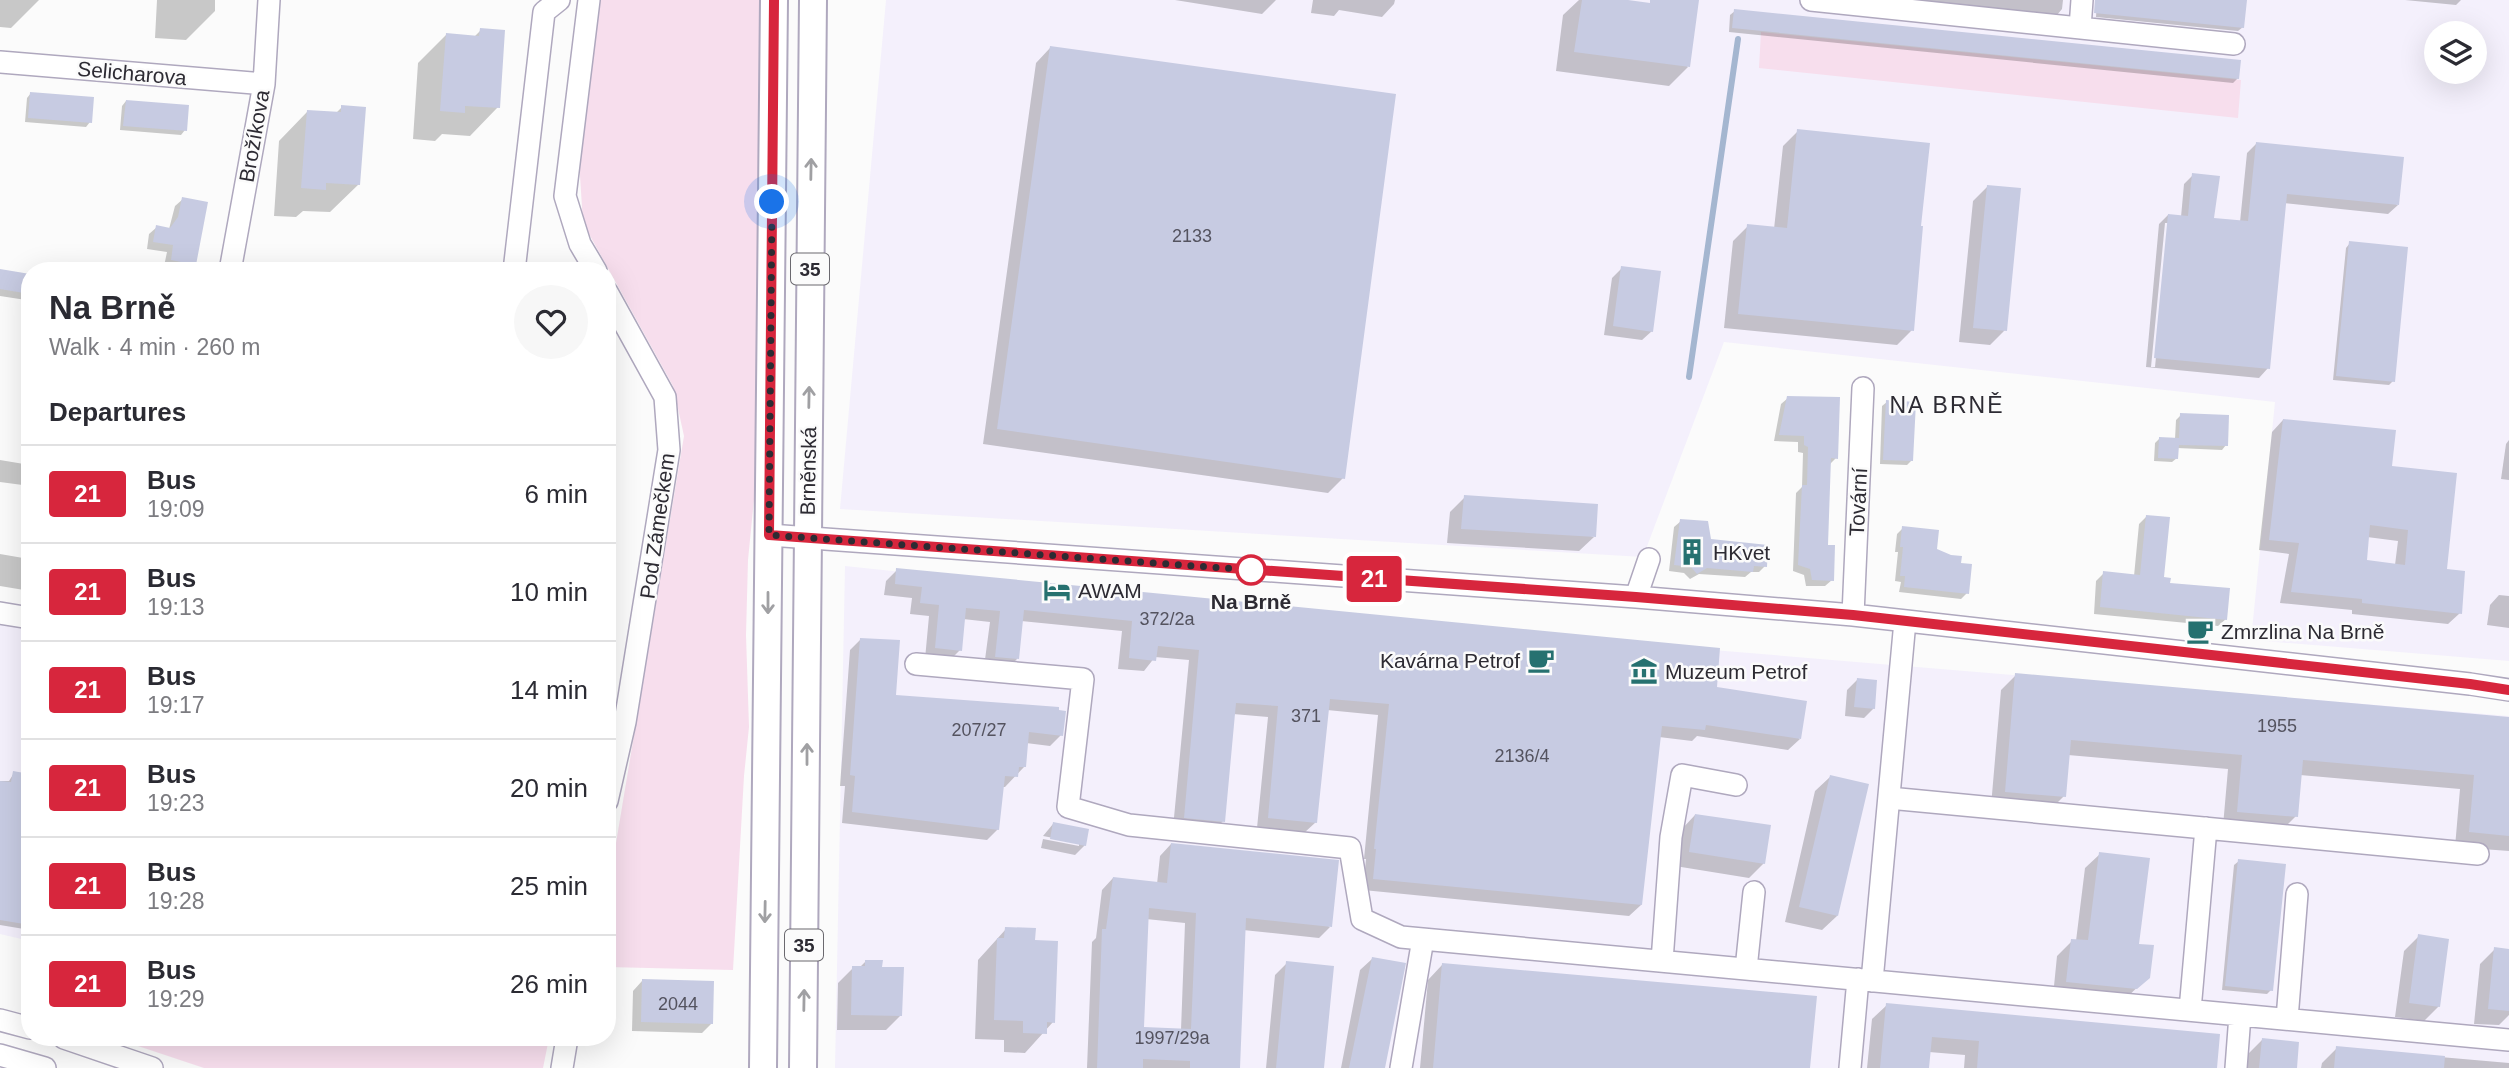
<!DOCTYPE html>
<html lang="en">
<head>
<meta charset="utf-8">
<style>
	:root { --surface:#fff; --page:#f7f7f7; --text:#2b2b33; --muted:#7c7c81; --line:#e1e1e2 }
	body { margin:0; font-family:Helvetica,sans-serif; background:var(--page); color:var(--text); height:100vh; display:flex; flex-direction:column; font-size:26px; white-space:nowrap }
	* { box-sizing:border-box; margin:0 }
	p { font-size:23px; color:var(--muted) }
	.icon { flex:none; width:38px; height:38px; fill:none; stroke:currentColor; stroke-width:2; stroke-linecap:round; stroke-linejoin:round }
	.map { position:relative; flex:1; overflow:hidden }
	.sheet { position:absolute; left:21px; top:262px; width:595px; height:784px; display:flex; flex-direction:column; background:var(--surface); border-radius:28px; box-shadow:0 7px 28px #0002 }
	.sheet>* { flex:none }
	.badge { padding:0 14px; border-radius:5px; font-size:24px; line-height:46px }
	.controls { position:absolute; left:2424px; top:21px; display:grid; gap:14px }
	.controls a { display:grid; place-items:center; width:63px; height:63px; border-radius:50%; background:var(--surface); box-shadow:0 7px 28px #0002; font-size:35px }
	.you { position:absolute; width:35px; height:35px; margin:-18px; border:5px solid #fff; border-radius:50%; background:#1a73e8; box-shadow:0 0 0 10px #1a73e833 }
	.map>.badge { position:absolute; translate:-50% -50%; box-shadow:0 0 0 4px #fff }
	h2 { padding:0 28px; font-size:26px; line-height:63px }
	.round { display:grid; place-items:center; flex:none; width:74px; height:74px; border-radius:37px; background:var(--page) }
	.head { display:flex; align-items:center; justify-content:space-between; height:119px; padding:0 28px }
	h1 { font-size:33px; font-weight:600; line-height:52px }
	ul { padding:0; list-style:none }
	li { display:flex; align-items:center; gap:21px; height:98px; padding:0 28px; border-top:2px solid var(--line) }
	li div { flex:1 }
	li b { display:block; font-size:26px }
	li em { font-style:normal }
	li .badge { min-width:77px; font-weight:700; text-align:center }
	.map>svg:first-child { display:block }
	.built { fill:#f4f0fc; fill-rule:evenodd }
	.green { fill:#f7deed }
	.shadow { fill:#0003; fill-rule:evenodd }
	.lines { fill:none; stroke-linecap:round; stroke-linejoin:round }
	.stream { stroke:#a4b6d0; stroke-width:6 }
	.building { fill:#c7cbe2; fill-rule:evenodd }
	.minor-casing { stroke:#afa8be; stroke-width:24 }
	.major-casing { stroke:#afa8be; stroke-width:30 }
	.minor { stroke:#fff; stroke-width:21 }
	.major { stroke:#fff; stroke-width:26 }
	.oneway { stroke:#a0a0a3 }
	.line-casing { stroke:#fff; stroke-width:16 }
	.line { stroke:#d7263d; stroke-width:10 }
	.walk { stroke:#2d2b33; stroke-width:7; stroke-dasharray:0 12.6 }
	.stop-dot { fill:#fff; stroke:#d7263d; stroke-width:3.5 }
	.labels { text-anchor:middle; dominant-baseline:central; stroke-width:5; stroke-linejoin:round; paint-order:stroke }
	.number-label { font-size:18px; fill:#54535f }
	.shield { fill:#fbfbfb; stroke:#6b696f; stroke-width:2 }
	.shield-label { font-size:19px; font-weight:bold; fill:#2d2b33 }
	.street-label { font-size:21px; fill:#2d2b33; stroke:#fbfbfb }
	.poi-label { font-size:21px; fill:#2d2b33; stroke:#fbfbfb; text-anchor:start }
	.stop-label { font-size:21px; font-weight:bold; fill:#2d2b33; stroke:#fbfbfb }
	.neighbourhood-label { font-size:23px; letter-spacing:2px; fill:#2d2b33; stroke:#fbfbfb }
</style>
</head>
<body>
<div class="map">
<svg width="2509" height="1068" viewBox="0 0 2509 1068">
	<rect width="100%" height="100%" fill="#fbfbfb"/>
	<path class="built" d="M886,0H2509V661L2251,640L2275,402L1724,342L1643,557L840,509ZM2436,33H2474V72H2436Z
		M845,566L1374,622L2509,716V1068H835Z
		M0,623L30,628V941L0,934Z"/>
	<path class="green" d="M598,0H763L757,469L748,560L746,635L749,727L744,776L733,970L607,967V897L684,436L673,386L583,223L579,160Z
		M1761,32L2241,80L2238,118L1759,68Z
		M129,1038H549L543,1068H204L135,1045Z"/>
	<path class="shadow" d="M0,0H39L11,28L0,27Z
		M157,0H215V11L186,40L155,38Z
		M1175,0H1276L1262,14Z
		M1313,0H1395L1394,4L1382,17L1339,10L1334,16L1311,13Z
		M1579,0H1615L1688,67L1669,86L1556,71L1563,15Z
		M1902,0H2063L2062,9L2057,15Z
		M2097,0H2245L2243,27L2238,31L2096,17Z
		M2405,0H2461L2456,5Z
		M1735,11L2238,78L2233,83L1729,32L1730,15Z
		M481,30L498,107L470,136L442,134L435,141L413,139L418,63L446,35L474,37Z
		M1050,48L1343,478L1328,493L983,444L1036,63Z
		M31,93L90,122L86,127L25,122L27,98Z
		M126,101L185,130L181,135L120,130L122,106Z
		M342,107L359,184L330,212L303,211L296,217L274,216L279,141L307,112L335,114Z
		M1798,131L1912,330L1897,345L1724,328L1733,241L1748,226L1774,229L1783,146Z
		M2256,144L2398,205L2388,214L2284,203L2268,368L2259,378L2146,367L2159,224L2168,215L2181,217L2184,184L2193,175L2212,220L2240,222L2247,153ZM2165,223H2169L2155,367H2151Z
		M1988,186L2005,330L1990,345L1959,342L1973,201Z
		M183,199L206,203L193,271H163L167,252L147,249L149,234L157,227L169,229L175,206Z
		M2350,243L2393,381L2389,385L2333,380L2346,248Z
		M1622,268L1652,331L1642,340L1604,335L1612,278Z
		M0,271L30,276V297L26,300L0,296Z
		M1788,398L1836,458L1829,465L1826,547L1832,580L1825,586H1806L1804,575L1793,571L1796,493L1802,487L1803,453L1798,452V442L1774,441L1781,404Z
		M1887,402L1912,460L1907,465L1880,464L1882,406Z
		M2181,415L2226,445L2222,450L2177,448V458L2172,462L2154,461L2155,443L2160,438L2175,439L2176,420Z
		M2283,420L2390,468L2445,571L2460,613L2448,624L2352,614V610L2280,603L2289,554L2259,550L2272,432ZM2367,537L2398,541L2395,565L2365,562Z
		M2509,440V480L2501,479L2506,444Z
		M0,460L30,465V486L0,482Z
		M1465,497L1594,537L1579,551L1447,543L1450,512Z
		M2146,517L2162,579L2226,619L2218,626L2094,614L2096,581L2104,573L2134,576L2139,524Z
		M1681,521L1709,541L1765,566L1759,572H1751L1745,577L1699,574L1690,579L1684,573L1669,571L1674,527Z
		M1903,528L1959,565L1967,593L1961,599L1899,592L1901,582L1895,581L1898,552H1895L1897,534Z
		M0,554L29,559L30,558V591L0,586Z
		M897,570L1715,688L1800,739L1788,750L1697,736L1692,741L1659,737L1641,905L1629,916L1363,890L1366,859H1364L1378,715L1327,710L1316,822L1304,833L1257,828L1268,717L1233,714L1223,821L1212,832L1173,828L1189,660L1155,657L1144,671L1118,669L1122,631L1021,621L1017,659L1006,670L984,667L990,622L963,619L960,650L949,661L925,659L929,616L910,614L912,598L884,595L886,581Z
		M2499,595L2509,596V628L2487,625L2490,605Z
		M861,639L894,696L1061,735L1050,746L1026,743L1024,767L1005,787H1002L998,829L987,840L842,823L845,786H840L850,650Z
		M2016,675L2509,718V851L2455,847L2460,789L2300,775L2296,816L2281,831L2223,826L2228,769L2068,755L2064,796L2049,811L1991,806L2001,690Z
		M1857,680L1874,708L1864,718L1845,716L1847,690Z
		M14,773L30,776V930L0,925V781H9Z
		M1830,777L1837,916L1822,930L1785,922L1815,791Z
		M1695,815L1764,863L1749,878L1675,866L1681,830Z
		M1053,824L1085,845L1075,855L1041,848L1043,839L1079,846V843L1043,836Z
		M1171,844L1330,927L1319,938L1243,930L1239,1068H1087L1092,942L1096,938L1102,890L1113,878L1157,884L1160,856ZM1146,919L1185,923L1181,1030L1142,1029Z
		M2100,854L2148,977L2121,1003L2053,996L2057,956L2072,941H2076L2085,868Z
		M2239,861L2271,990L2267,994L2222,990L2234,865Z
		M1006,929L1034,941L1053,1022L1025,1053L1004,1052V1040L975,1039L978,960Z
		M2419,936L2439,1006L2424,1021L2395,1017L2404,951Z
		M2495,949L2509,951V1015L2499,1025L2474,1024L2480,964Z
		M1372,959L1383,1068H1341L1360,970Z
		M866,961L881,968L901,1015L886,1030H837L838,983L853,968H859Z
		M1287,963L1322,1068H1266L1275,975Z
		M1442,965L1809,1068H1420L1428,980Z
		M642,981L712,1023L702,1033L632,1031L633,991Z
		M1887,1005L2215,1068H1964L1965,1055L1929,1052L1927,1068H1867L1872,1019Z
		M2262,1040L2295,1068H2246L2247,1055Z
		M2337,1048L2509,1063V1068H2321L2322,1063Z"/>
	<g class="lines">
		<path class="stream" d="M1689,377L1738,39"/>
	</g>
	<path class="building" d="M1582,0H1628L1650,3V0H1699L1690,67L1574,52Z
		M2095,0H2247L2244,28L2094,13Z
		M1734,9L2241,60L2239,79L1732,28Z
		M480,28L505,30L500,108L465,106V113L440,111L446,33L479,36Z
		M1050,46L1396,94L1345,479L997,429Z
		M30,92L94,97L92,123L28,118Z
		M126,100L189,105L187,131L123,126Z
		M341,105L366,107L360,185L326,183V190L301,188L307,110L341,112Z
		M1797,129L1930,143L1921,226H1923L1914,331L1738,314L1747,224L1787,228Z
		M2256,142L2404,157L2399,205L2287,194L2270,369L2154,358L2168,214L2188,216L2192,173L2220,176L2214,218L2248,221Z
		M1987,185L2021,188L2007,331L1973,328Z
		M182,197L208,202L196,265L171,260L173,245L153,242L156,225L170,228L178,217Z
		M2349,241L2408,247L2395,382L2336,376Z
		M1621,266L1661,271L1653,332L1613,326Z
		M0,269L30,274V294L0,289Z
		M1787,396L1840,397L1838,459L1831,458L1828,545H1835L1834,581L1812,580L1810,569L1798,565L1802,485H1807L1808,447L1804,445V436L1779,435Z
		M1886,400L1916,402L1913,461L1883,460Z
		M2180,413L2229,415L2228,446L2179,445L2178,459L2158,458L2159,437L2179,438Z
		M2283,419L2396,430L2392,466L2457,473L2447,569L2465,571L2462,614L2362,603V599L2291,592L2299,543L2269,540ZM2370,525L2408,530L2405,565L2367,560Z
		M1464,495L1598,504L1596,537L1461,529Z
		M2146,515L2170,517L2164,577L2171,578L2170,583L2230,588L2227,620L2100,607L2103,571L2140,575Z
		M1680,519L1708,521L1711,539L1768,545L1767,567L1754,566L1753,572L1707,568L1697,574L1691,567L1674,565Z
		M1902,526L1939,530L1937,549L1951,555L1962,556L1961,563L1972,564L1969,594L1904,587L1905,576H1900L1903,547H1900Z
		M896,568L1720,648L1717,687L1807,701L1801,739L1706,725L1705,730L1662,726L1642,905L1373,879L1376,849H1374L1389,704L1330,699L1317,823L1268,818L1278,706L1236,703L1225,822L1184,818L1199,650L1158,646L1156,661L1129,658L1132,621L1024,610L1019,659L995,657L1000,611L966,608L962,651L935,648L939,605L920,603L922,587L895,584Z
		M860,638L900,640L896,695L1059,707V710L1066,711L1063,736L1029,732L1026,767H1019L1018,777L1005,776L999,830L852,812L855,776L850,775Z
		M2015,673L2509,717V836L2469,832L2474,775L2303,760L2298,817L2237,812L2242,755L2071,740L2066,797L2005,792Z
		M1857,678L1877,680L1875,709L1854,707Z
		M13,771L30,774V925L0,920V781L11,782Z
		M1830,775L1869,784L1838,916L1799,907Z
		M1695,814L1771,825L1765,864L1689,852Z
		M1053,822L1089,829L1086,846L1050,839Z
		M1171,843L1339,860L1332,927L1246,918L1240,1068H1190V1061L1143,1059V1068H1097L1102,929H1106L1113,877L1167,883ZM1149,908L1196,913L1191,1029L1144,1027Z
		M2099,852L2150,858L2139,944L2154,945L2150,978L2137,989L2066,982L2071,939L2088,940Z
		M2238,859L2286,864L2273,991L2225,986Z
		M1005,927L1036,928L1035,940L1058,941L1055,1023L1047,1022V1034L1023,1033V1021L994,1020L997,938H1004Z
		M2418,934L2449,939L2440,1007L2409,1003Z
		M2494,947L2509,949V1011L2488,1009Z
		M1372,957L1406,963L1385,1068H1349Z
		M865,960H883L882,967H904L902,1016L851,1015L852,966H865Z
		M1286,961L1334,966L1324,1068H1276Z
		M1442,963L1817,996L1810,1068H1433Z
		M642,979L714,981L713,1024L641,1022Z
		M1886,1003L2220,1034L2217,1068H1977L1979,1041L1932,1037L1929,1068H1880Z
		M2262,1038L2299,1042L2297,1068H2259Z
		M2336,1046L2445,1056L2444,1068H2334Z"/>
	<g class="lines">
		<defs>
			<path id="minor" d="M589,0L565,196L580,244L596,271
				M1811,0L2234,44
				M2080,28L2082,0
				M0,62L264,84
				M230,271L264,84L269,0
				M514,271L544,12L559,0
				M607,292L665,397L669,450L625,722L607,801
				M769,535L1636,597L1853,615L2470,684L2509,690
				M1636,597L1649,559
				M0,613L30,618
				M1853,615L1863,388
				M916,664L1083,679L1068,807L1129,825L1350,848L1362,919L1401,937L2509,1040
				M1889,798L2478,854
				M1662,961L1671,837L1682,775L1736,785
				M1746,969L1754,892
				M1872,981L1905,621
				M2190,1010L2206,828
				M2287,1019L2297,894
				M0,1020L30,1028
				M64,1038L152,1068
				M0,1055L45,1068
				M562,1068L567,1038
				M1401,1068L1423,939
				M1850,1068L1858,979
				M2236,1068L2240,1015"/>
			<path id="major" d="M763,1068L774,0
				M803,1068L813,0"/>
		</defs>
		<use href="#minor" class="minor-casing"/>
		<use href="#major" class="major-casing"/>
		<use href="#minor" class="minor"/>
		<use href="#major" class="major"/>
	</g>
	<defs><path id="oneway-shaft" d="M-6 0H5M1.5-3L5.5 0L1.5 3" fill="none" stroke-width="1.6" stroke-linecap="round" stroke-linejoin="round" transform="scale(1.75)"/></defs>
	<g class="oneway">
		<use href="#oneway-shaft" transform="translate(811 169) rotate(-89)"/>
		<use href="#oneway-shaft" transform="translate(809 397) rotate(-89)"/>
		<use href="#oneway-shaft" transform="translate(768 603) rotate(90)"/>
		<use href="#oneway-shaft" transform="translate(807 754) rotate(-90)"/>
		<use href="#oneway-shaft" transform="translate(765 912) rotate(91)"/>
		<use href="#oneway-shaft" transform="translate(804 1000) rotate(-89)"/>
	</g>
	<g class="lines">
		<defs>
			<path id="line" d="M774,0L769,535L1636,597L1853,615L2470,684L2509,690"/>
		</defs>
		<use href="#line" class="line-casing"/>
		<use href="#line" class="line"/>
		<path class="walk" d="M772,202L769,535L1251,570"/>
	</g>
	<defs>
		<symbol id="building-bare" viewBox="-9 -9 18 18"><path d="M-4-6H4V6H1V3H-1V6H-4ZM-2.5-4.3h1.7v1.8h-1.7ZM.8-4.3h1.7v1.8H.8ZM-2.5-1h1.7V.8h-1.7ZM.8-1h1.7V.8H.8Z" fill="#267170" stroke="#fbfbfb" stroke-width="2.5" paint-order="stroke"/></symbol>
		<symbol id="hotel-bare" viewBox="-9 -9 18 18"><path d="M-6-4.5h1.5V1H6V5H4.5V3h-9V5H-6ZM-4 0a1.8 1.8 0 1 1 3.6 0ZM.5 0V-2.5h3Q6-2.5 6 0Z" fill="#267170" stroke="#fbfbfb" stroke-width="2.5" paint-order="stroke"/></symbol>
		<symbol id="cafe-bare" viewBox="-9 -9 18 18"><path d="M-5.5-4.5H6V0H3Q3 3.5 0 3.5H-2.5Q-5.5 3.5-5.5 0ZM3-3.2v2h1.7v-2ZM-6 4.5H4V6H-6Z" fill="#267170" stroke="#fbfbfb" stroke-width="2.5" paint-order="stroke"/></symbol>
		<symbol id="museum-bare" viewBox="-9 -9 18 18"><path d="M0-6L6-3V-2H-6V-3ZM-5-1h2V3h-2ZM-1-1h2V3h-2ZM3-1h2V3H3ZM-6 4H6V6H-6Z" fill="#267170" stroke="#fbfbfb" stroke-width="2.5" paint-order="stroke"/></symbol>
	</defs>
	<g fill-rule="evenodd">
		<use href="#building-bare" x="1673" y="533" width="38" height="38"/>
		<use href="#hotel-bare" x="1038" y="571" width="38" height="38"/>
		<use href="#cafe-bare" x="2181" y="612" width="38" height="38"/>
		<use href="#cafe-bare" x="1522" y="641" width="38" height="38"/>
		<use href="#museum-bare" x="1625" y="652" width="38" height="38"/>
	</g>
	<circle class="stop-dot" cx="1251" cy="570" r="14"/>
	<g class="labels">
		<g class="number-label">
			<text x="1192" y="236">2133</text>
			<text x="1167" y="619">372/2a</text>
			<text x="1306" y="716">371</text>
			<text x="2277" y="726">1955</text>
			<text x="979" y="730">207/27</text>
			<text x="1522" y="756">2136/4</text>
			<text x="678" y="1004">2044</text>
			<text x="1172" y="1038">1997/29a</text>
		</g>
		<g class="shield">
			<rect x="791" y="253.5" width="38" height="31" rx="5"/>
			<rect x="785" y="929.5" width="38" height="31" rx="5"/>
		</g>
		<g class="shield-label">
			<text x="810" y="269">35</text>
			<text x="804" y="945">35</text>
		</g>
		<g class="street-label">
			<text transform="translate(132 73) rotate(5)">Selicharova</text>
			<text transform="translate(254 136) rotate(-80)">Brožíkova</text>
			<text transform="translate(808 471) rotate(-89)">Brněnská</text>
			<text transform="translate(1858 502) rotate(-87)">Tovární</text>
			<text transform="translate(657 526) rotate(-82)">Pod Zámečkem</text>
		</g>
		<g class="poi-label">
			<text x="1713" y="552">HKvet</text>
			<text x="1078" y="590">AWAM</text>
			<text x="2221" y="631">Zmrzlina Na Brně</text>
			<text x="1520" y="660" text-anchor="end">Kavárna Petrof</text>
			<text x="1665" y="671">Muzeum Petrof</text>
		</g>
		<g class="stop-label">
			<text x="1251" y="601">Na Brně</text>
		</g>
		<g class="neighbourhood-label">
			<text x="1947" y="405">NA BRNĚ</text>
		</g>
	</g>
</svg>
<div class="controls">
<a><svg class="icon" aria-label="layers" viewBox="0 0 24 24"><path d="M12 4l9 5-9 5-9-5zM3 14l9 5 9-5"/></svg></a>
</div>
<div class="you" style="left:772px;top:202px"></div>
<b class="badge" style="left:1374px;top:579px;background:#d7263d;color:#fff">21</b>
<section class="sheet">
<div class="head"><div><h1>Na Brně</h1><p>Walk · 4 min · 260 m</p></div><a class="round"><svg class="icon" aria-label="heart" viewBox="0 0 24 24"><path d="M12 20l-8-8c-3-5 5-10 8-4 3-6 11-1 8 4z"/></svg></a></div>
<h2>Departures</h2>
<ul>
<li><span class="badge" style="background:#d7263d;color:#fff">21</span><div><b>Bus</b><p>19:09</p></div><em>6 min</em></li>
<li><span class="badge" style="background:#d7263d;color:#fff">21</span><div><b>Bus</b><p>19:13</p></div><em>10 min</em></li>
<li><span class="badge" style="background:#d7263d;color:#fff">21</span><div><b>Bus</b><p>19:17</p></div><em>14 min</em></li>
<li><span class="badge" style="background:#d7263d;color:#fff">21</span><div><b>Bus</b><p>19:23</p></div><em>20 min</em></li>
<li><span class="badge" style="background:#d7263d;color:#fff">21</span><div><b>Bus</b><p>19:28</p></div><em>25 min</em></li>
<li><span class="badge" style="background:#d7263d;color:#fff">21</span><div><b>Bus</b><p>19:29</p></div><em>26 min</em></li>
</ul>
</section>
</div>
</body>
</html>
